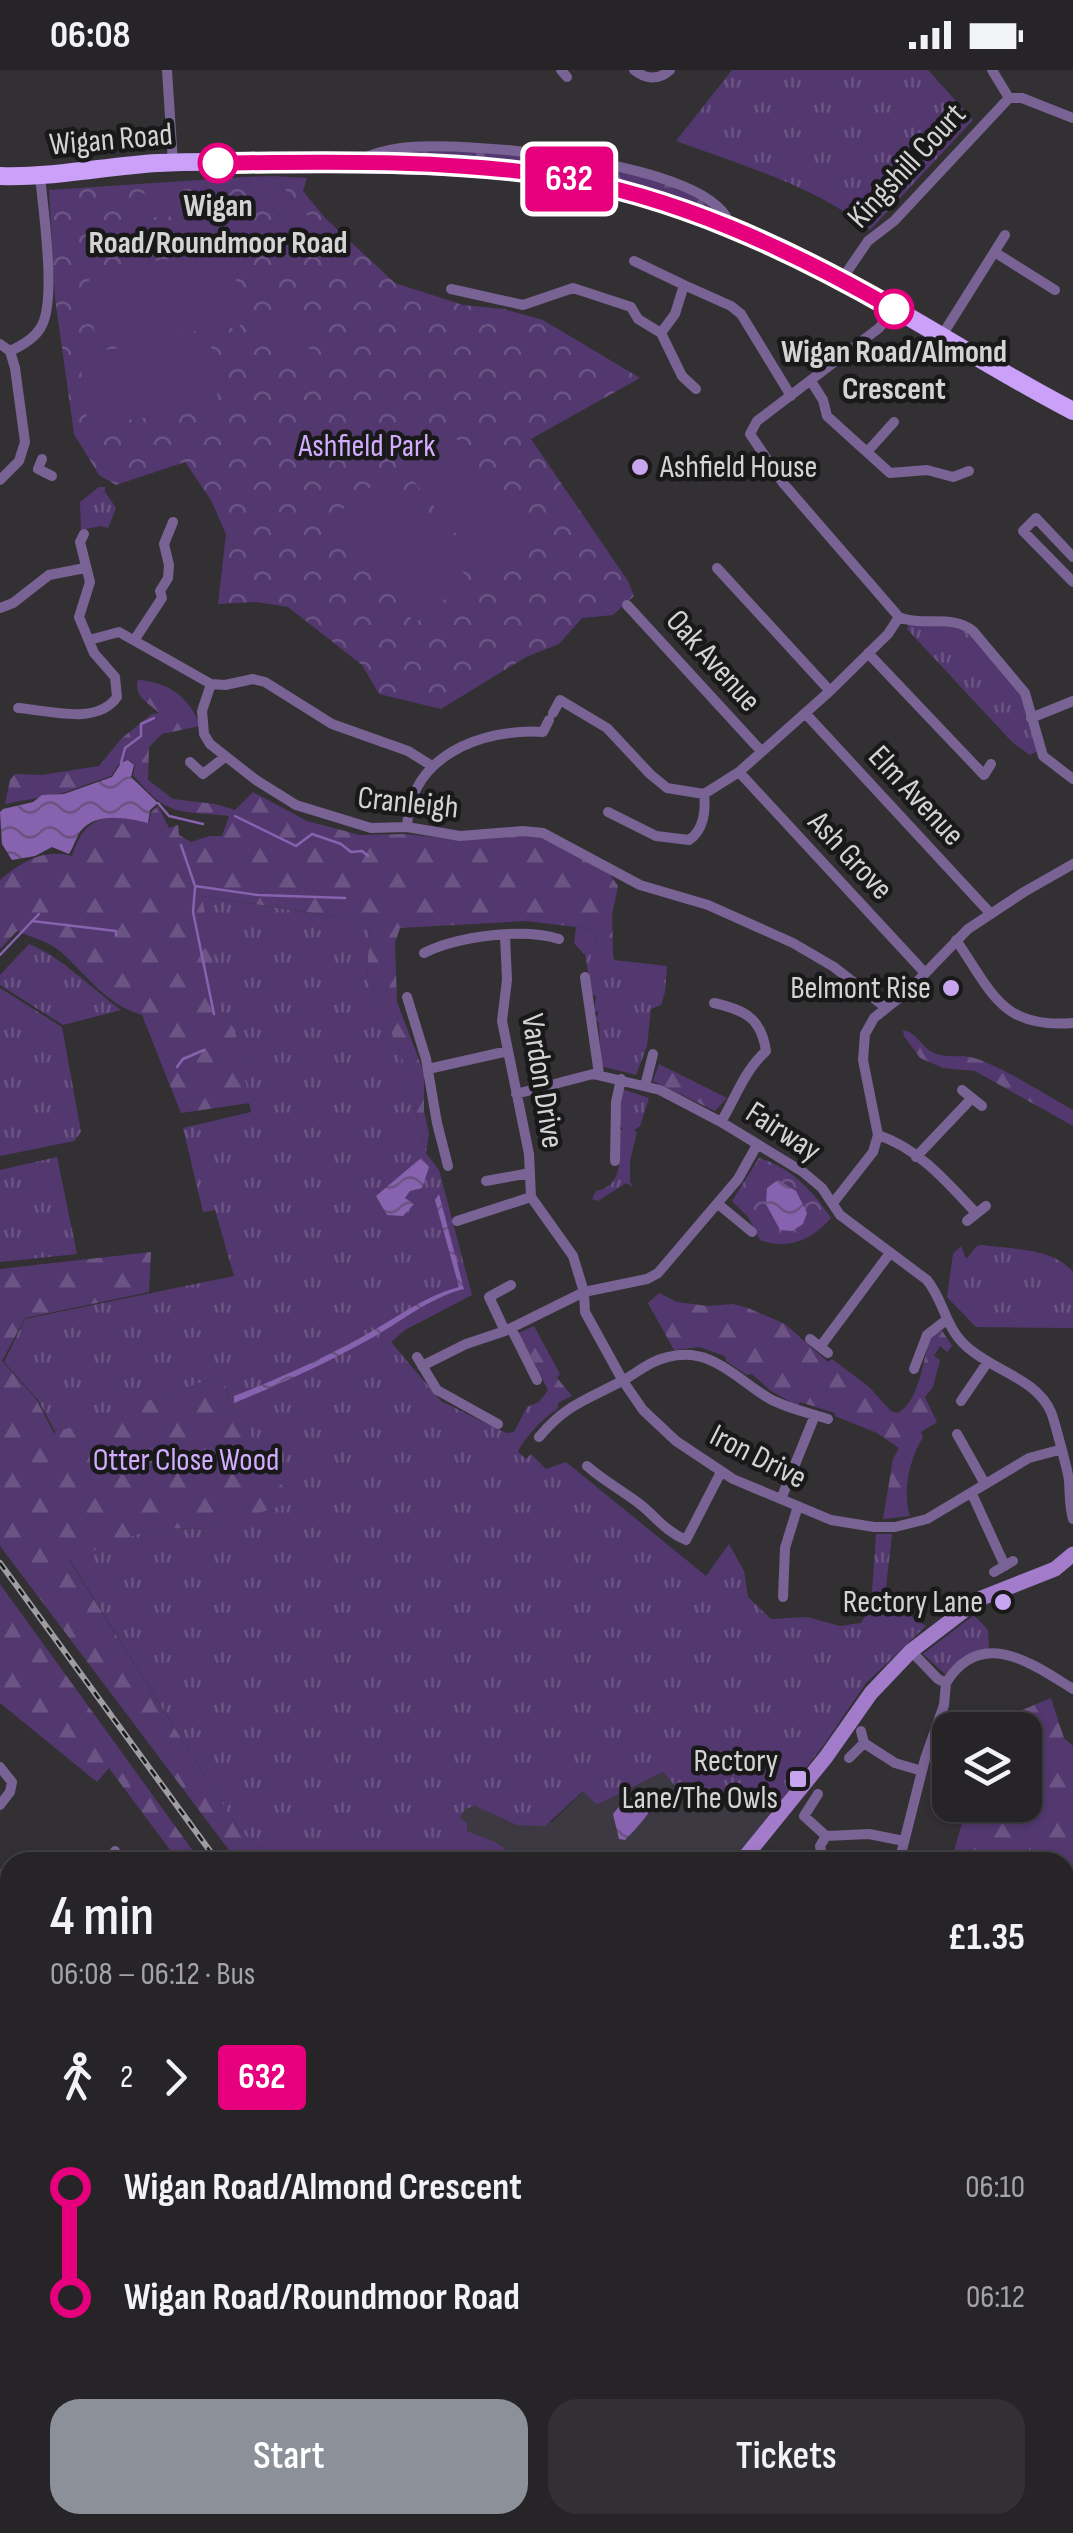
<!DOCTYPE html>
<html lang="en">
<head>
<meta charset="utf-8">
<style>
	:root { --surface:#262426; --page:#323032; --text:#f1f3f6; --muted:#a4a4a7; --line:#424143; --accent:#8c9099 }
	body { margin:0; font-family:"Sofia Sans Condensed",sans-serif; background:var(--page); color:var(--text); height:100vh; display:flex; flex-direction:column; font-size:38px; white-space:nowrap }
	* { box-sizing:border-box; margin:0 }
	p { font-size:32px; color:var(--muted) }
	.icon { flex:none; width:55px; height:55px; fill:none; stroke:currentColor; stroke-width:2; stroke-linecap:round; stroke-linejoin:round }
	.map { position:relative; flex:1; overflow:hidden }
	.drawer { position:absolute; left:0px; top:1782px; width:1075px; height:682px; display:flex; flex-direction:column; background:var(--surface); border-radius:30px 30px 0 0; box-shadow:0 2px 8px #0004,0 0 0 2px var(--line) }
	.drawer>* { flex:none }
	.badge { padding:0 20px; border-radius:8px; font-size:35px; line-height:65px }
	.fabs { position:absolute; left:932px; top:1642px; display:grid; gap:20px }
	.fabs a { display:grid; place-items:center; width:110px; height:110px; border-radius:20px; background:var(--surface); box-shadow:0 2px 8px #0004,0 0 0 2px var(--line); font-size:50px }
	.map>.badge { position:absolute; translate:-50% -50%; box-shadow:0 0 0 5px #fff }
	.legs { display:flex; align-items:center; gap:15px; height:110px; padding:0 50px; font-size:32px }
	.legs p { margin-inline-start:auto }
	.head { display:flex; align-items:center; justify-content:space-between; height:170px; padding:0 50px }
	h1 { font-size:55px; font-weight:600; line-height:75px }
	.action { display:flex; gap:20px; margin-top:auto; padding:20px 50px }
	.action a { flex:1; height:115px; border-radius:30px; background:var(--accent); color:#fff; font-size:40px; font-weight:600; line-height:115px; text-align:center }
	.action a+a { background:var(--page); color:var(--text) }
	ul { padding:0 50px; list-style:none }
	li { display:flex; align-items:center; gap:35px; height:110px; font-size:38px }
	li i { display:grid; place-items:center; width:15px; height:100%; margin:0 12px; background:currentColor }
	li i::after { content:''; width:25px; height:25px; margin:-12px; border:8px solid; border-radius:50%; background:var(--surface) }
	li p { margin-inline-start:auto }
	li:first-child i { background:linear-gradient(#0000 50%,currentColor 0) }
	li:last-child i { background:linear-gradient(currentColor 50%,#0000 0) }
	.status { display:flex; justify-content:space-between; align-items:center; height:70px; padding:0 50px; background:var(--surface); direction:ltr }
	.status svg { height:28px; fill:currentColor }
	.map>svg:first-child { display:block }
	.built { fill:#3d3942 }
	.industrial { fill:url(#industrial-furrows) }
	.grass { fill:url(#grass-tufts) }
	.forest { fill:url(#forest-firs) }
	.park { fill:url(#park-crowns) }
	.garden { fill:#53386f }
	.water { fill:url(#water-waves) }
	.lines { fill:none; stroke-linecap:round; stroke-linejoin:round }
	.stream { stroke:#8762ae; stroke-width:2.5 }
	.minor { stroke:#796294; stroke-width:10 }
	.secondary { stroke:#a27ccb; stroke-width:15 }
	.trunk { stroke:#caa0f8; stroke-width:18 }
	.rail-casing { stroke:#9e9d9f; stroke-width:6 }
	.rail { stroke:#19191a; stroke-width:2.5; stroke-dasharray:8; stroke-linecap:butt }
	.line-1-casing { stroke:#fff; stroke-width:22 }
	.line-1 { stroke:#e6007e; stroke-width:15 }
	.stop-1-dot { fill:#fff; stroke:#e6007e; stroke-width:5 }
	.poi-dot { fill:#c7a6ef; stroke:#19191a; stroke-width:4 }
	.labels { text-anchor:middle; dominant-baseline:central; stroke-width:9; stroke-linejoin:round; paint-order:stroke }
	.street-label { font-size:32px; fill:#d4d4d5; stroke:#19191a }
	.stop-label { font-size:32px; font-weight:bold; fill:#d4d4d5; stroke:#19191a }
	.park-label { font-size:32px; fill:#d2acfe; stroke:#19191a }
	.poi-label { font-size:32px; fill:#d4d4d5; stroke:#19191a; text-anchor:end }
</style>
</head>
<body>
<div class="status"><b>06:08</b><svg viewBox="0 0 49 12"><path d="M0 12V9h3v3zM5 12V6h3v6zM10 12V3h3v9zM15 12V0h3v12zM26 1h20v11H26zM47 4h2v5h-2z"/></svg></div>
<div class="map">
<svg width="1073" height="2463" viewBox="0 0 1073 2463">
	<defs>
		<pattern id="industrial-furrows" width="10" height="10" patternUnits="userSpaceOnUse" patternTransform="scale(2.5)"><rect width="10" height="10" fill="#3d3942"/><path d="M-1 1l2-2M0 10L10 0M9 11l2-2" fill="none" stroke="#58555c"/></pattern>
		<pattern id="grass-tufts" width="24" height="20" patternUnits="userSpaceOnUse" patternTransform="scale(2.5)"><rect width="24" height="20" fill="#53386f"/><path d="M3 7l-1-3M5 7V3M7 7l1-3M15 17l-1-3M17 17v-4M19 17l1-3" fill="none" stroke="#6b5483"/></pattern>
		<pattern id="forest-firs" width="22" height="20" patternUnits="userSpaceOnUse" patternTransform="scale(2.5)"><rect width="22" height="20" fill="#53386f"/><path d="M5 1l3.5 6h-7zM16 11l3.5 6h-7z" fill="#6b5483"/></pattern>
		<pattern id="park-crowns" width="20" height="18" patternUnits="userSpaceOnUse" patternTransform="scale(2.5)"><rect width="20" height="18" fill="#53386f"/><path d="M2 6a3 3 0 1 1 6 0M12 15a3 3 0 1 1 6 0" fill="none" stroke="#6b5483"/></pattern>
		<pattern id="water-waves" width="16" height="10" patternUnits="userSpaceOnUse" patternTransform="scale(2.5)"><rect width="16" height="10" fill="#8762ae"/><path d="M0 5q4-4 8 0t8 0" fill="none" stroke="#6b5482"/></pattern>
	</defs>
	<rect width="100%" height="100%" fill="#323033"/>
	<path class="built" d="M664,1702L677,1718L780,1732L735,1792H516L509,1781L467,1761L460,1748L465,1739L475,1736L517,1755L552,1752L584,1721L598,1735Z"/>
	<path class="industrial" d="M1073,2076V2463H910L919,2455H1065V2087Z"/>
	<path class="grass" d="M732,0H928L973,50L870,160C815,116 741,95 676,71Z
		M99,417H105V422L116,438L108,458L101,456L81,460L80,432Z
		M909,554L959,558L969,562L1025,630L1037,681L1030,685L1013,673L907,559Z
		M201,826L370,852L367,906L405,995L426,1083L439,1100L472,1225L405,1260L391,1272L441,1331L506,1363L514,1362L527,1337L539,1332L558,1338C543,1349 525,1366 518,1382L526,1389L531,1384L546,1399L566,1392L706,1506L729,1474L744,1501L748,1527L771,1549L807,1547L840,1556L861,1553L871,1536L876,1464H892C891,1480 884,1519 887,1530L926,1556L866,1613L825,1673L780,1732L677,1718L663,1702L597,1735L583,1721L545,1756L517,1755L475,1736L465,1739L460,1748L467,1753V1761C488,1770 504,1772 516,1792H272L237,1757L69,1489L154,1458L210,1459L291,1431L229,1330L223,1305L56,1363L38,1330L4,1292L25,1249L234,1206L215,1140L203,1142L183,1058L251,1042L235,960L221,941Z
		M576,857L593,859L599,878L613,882L614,890L667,896L665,922L661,935L651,939L647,976L636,1005L601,996L599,953L595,949L599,942L594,941L596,927L592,924L585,885L574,873Z
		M29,874C62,887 91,918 121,940L63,955L0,915V905Z
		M0,918L62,957L81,1062L74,1071L0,1086Z
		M622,1019L649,1028L640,1056L634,1060L637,1062L630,1091V1112L633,1117L626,1113L598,1131L592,1129L596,1121C625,1115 619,1087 618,1063L623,1058L619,1056Z
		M57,1087L77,1184L0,1192V1100Z
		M982,1175C1011,1179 1054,1178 1073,1202V1258L976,1257L947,1227L953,1184L961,1176L966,1189L977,1176Z
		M974,1545L988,1560L989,1579L966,1587L945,1604L923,1584Z
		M500,2455H735L739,2463H514Z"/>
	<path class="forest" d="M441,77L602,92L704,126L729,150L640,126L372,84Z
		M138,610C168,612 190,627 200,656L162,664L149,677L148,710L173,729L215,734L235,740L253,722L307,751L360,765L405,764L461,770L527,764L545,768L608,802L618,816L612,845L613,882L599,878L593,859L526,851L400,858L395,873L397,932L424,1003V1042L429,1063L426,1083L405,995L367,906L370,852L202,826L221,941L235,960L250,1033L181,1043L142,945C105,934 88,906 61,882C50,872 31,867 17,861L0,879V810C21,792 44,778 72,786C80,762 89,748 117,747C127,746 138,752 149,752L151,742L158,736L169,758L178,755L179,765L191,772L209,766H222L229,746C177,740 169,748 133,705L135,696L130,690L119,694L111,706L63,723L5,734L10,710L15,704L42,705L99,696L122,668L152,644L159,643C149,633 133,627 138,610Z
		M903,960C918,963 921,977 934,983C948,989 960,984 974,988C997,994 1050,1027 1073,1040V1056L975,1001L943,998L920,988L904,966Z
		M659,994L727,1028L715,1041L653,1011Z
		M151,1182L149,1222L25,1248L2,1291L36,1329L54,1363L223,1305L229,1330L292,1432L210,1459L154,1458L69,1490L237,1757L272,1792H238L0,1476V1199Z
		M659,1223L677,1232L708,1236L733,1234L748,1238L785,1254L828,1292L832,1289L869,1317L891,1341L898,1343C921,1329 922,1290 931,1266L941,1259L952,1276L947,1282L940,1276L934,1286L940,1290L933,1317L925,1327L937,1352L921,1362L923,1367C909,1390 902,1421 910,1446L883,1449L893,1389L899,1378L877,1363L835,1346V1343L800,1332L798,1336L771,1321L752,1304L747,1305L726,1291L725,1286L699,1277L674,1280L648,1233Z
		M534,1256L560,1304L557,1308L572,1326L558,1333V1338L539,1332L548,1320L519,1263Z
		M0,1514L201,1792H179L109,1698L97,1712L0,1633Z
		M1051,1628L1064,1668L1073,1676V2076L1065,2087V1792H954L953,1785L967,1735H1025V1660H987L988,1654Z
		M0,1968L10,1972V2151L0,2148Z"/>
	<path class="park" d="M273,106L307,108L303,121L325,148L395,213L463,235L504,239L543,250L640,308L531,369L628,511L634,526L613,545L582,548L559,574L526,587L441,639L379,624L362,595L288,537L257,532L218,534L226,464L211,430L185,392L116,415L99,405L74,364L55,228L49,120L244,107L297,165L294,130Z
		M759,1088C791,1097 814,1122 831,1148C812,1170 789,1180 760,1170L749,1148L732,1131Z"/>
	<path class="garden" d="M273,106L315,154L313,167L298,166L244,107Z
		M189,122V146L133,148L132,124Z
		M234,183L240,257L95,270L88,197Z
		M292,245L315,290L296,300L273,254Z
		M210,267L219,338L88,355L79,283Z
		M451,362L535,468L488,504L404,399Z
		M389,403L469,510L415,553L331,448Z"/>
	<path class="water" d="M128,690L134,695L131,707L158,733L150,740L148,753C128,748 95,741 80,762C76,768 73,778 69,784L52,777L35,786L12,790L2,774L0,742L3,739L33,732L42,725L64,724L112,707L121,693Z
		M421,1088L429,1097L422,1118L410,1121L405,1128L414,1134L403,1146L387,1145L376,1126Z
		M778,1110L796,1121L807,1143L803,1154L792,1161L780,1160L766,1134L767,1118Z
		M439,1124L464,1219C428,1228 400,1253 368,1270C325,1294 280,1314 234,1333V1326C278,1309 320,1290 362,1267C395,1249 422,1227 459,1217L435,1130Z
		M640,1722L657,1727C651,1743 637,1758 625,1770L619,1769L613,1744L622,1733Z"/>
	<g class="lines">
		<path class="stream" d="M121,693L125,678L141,666V654L154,648
			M158,733L169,746L203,754
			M235,746L296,776L312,764L341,774L351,782L362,781L368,786
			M181,775L195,816L258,825L345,828
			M195,818L193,842L214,944
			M32,851L116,861V865
			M0,885L39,844
			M177,997L183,989L204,980"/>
		<path class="minor" d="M167,0L173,93
			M561,0L567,7
			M634,0C645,9 658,11 670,0
			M992,0L1009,28
			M358,91C371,84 386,80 401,78C458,70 719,91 730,157
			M996,183L1055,220
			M634,191L684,215
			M842,209L868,171L894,151L1009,28H1022L1073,48
			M451,219L523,235L573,218L631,237L638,249L661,263L675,244L684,215L731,236L741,244L791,326
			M895,239L879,258L757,351L750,364L783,413L899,547C921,557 954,544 973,561L1025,623L1043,686L1073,709
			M661,263L682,306L696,319
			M941,267L1005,165
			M0,274L10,281L15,298L25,372L19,391L0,410
			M10,281C21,276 35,268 41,257C57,231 43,139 40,106
			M811,311L823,330L827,346L890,403L927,400L953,407L969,401
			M867,382L894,352
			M42,389L38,399L52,406
			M1073,487L1036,448L1023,461L1073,512
			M717,498L830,621
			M627,535L761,681
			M0,538L13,533L49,505L85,498
			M135,569L162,528L160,521L168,508L169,495L164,474L173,452
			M89,570L119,562L211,614
			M868,583L984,705L991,694
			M18,638C48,640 97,656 117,627L115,607L94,583L79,547L90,512L80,472L84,464
			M553,643L560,630L607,658L650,704L667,718L704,724L739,702L830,621L888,564L899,547
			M805,643L990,843
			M1031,648L1073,631
			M190,692L203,704L225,687
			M432,696L408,681L332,654L265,612L253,609L225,615L211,614L202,641L204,664L210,674L256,710L296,735L371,758L407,757L460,766L523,761L543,763L640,815L708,835L793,873L834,897L885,937
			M739,702L925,903
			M608,742L656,766L689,770C704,760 706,740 704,724
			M407,757C409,686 482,658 543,662L549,650
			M505,866L507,910L502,951L529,1084L531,1127L573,1186L584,1222L585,1242L623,1311L643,1340L676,1371L733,1409L831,1450L874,1457H895L927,1449L1029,1388L1059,1380
			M956,870C992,922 1001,959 1073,953
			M424,883C458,866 522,858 559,869
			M585,907L599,1004
			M407,927L426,989L437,1053L448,1096
			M714,933C745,940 761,948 766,981C744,1001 736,1027 721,1052
			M428,999L508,981
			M645,1016L653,984
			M962,1020L982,1036
			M516,1024L593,1004L660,1020L721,1052L803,1102L822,1118L840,1145L927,1210C944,1231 945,1257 966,1276C993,1301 1036,1308 1051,1342C1054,1349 1068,1402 1069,1410C1070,1424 1069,1436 1073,1449
			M878,1065C918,1078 947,1112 975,1142
			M916,1087L971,1029
			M615,1091L616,1032L621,1009
			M486,1111L530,1103
			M833,1133L873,1082L878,1065L863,990L865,964L874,948L909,920L968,859L1024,822L1073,794
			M718,1134L752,1162
			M457,1151L531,1127
			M967,1151L986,1136
			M511,1258L537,1310
			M505,1261L489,1227L511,1215
			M810,1269L828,1283
			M820,1277L890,1183
			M417,1287L437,1320L498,1354
			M422,1296L466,1274L505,1261L584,1222L647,1209L658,1203L738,1109L757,1075
			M914,1299L927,1265L945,1251
			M961,1331L987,1293
			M957,1364L985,1414
			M539,1367C566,1335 584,1331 620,1312C636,1304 649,1291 668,1287C712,1276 736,1309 770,1329C787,1338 809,1343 828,1349
			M587,1396C604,1411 623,1421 641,1435C657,1448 665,1461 686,1470L721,1402
			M972,1424L1005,1496
			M781,1429L815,1345
			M994,1502L1013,1491
			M783,1527L785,1478L798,1436
			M946,1613C981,1556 1033,1594 1073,1619
			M861,1661L864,1673L895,1693L922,1701
			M849,1688L864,1673
			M0,1697L12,1712L10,1722L0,1735
			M818,1724L804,1746L826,1766
			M115,1781L120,1792
			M823,1792L820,1776L826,1766L869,1764L904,1771
			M899,1792L925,1689L944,1635L946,1613L938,1609L911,1581
			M0,1825L10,1827
			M0,1916L10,1920
			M1065,2202L1073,2193
			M1061,2455L1070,2463"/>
		<path class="secondary" d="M741,1792L826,1687L871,1623L911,1581L979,1529L1055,1499L1073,1484
			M0,1807L10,1808"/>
		<path class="trunk" d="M0,106C53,108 105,96 158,93C216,90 275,93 333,94C436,95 540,97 640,126C702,144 766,169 823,199C908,243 988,297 1073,341"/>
		<defs>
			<path id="rail" d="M0,1493L218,1792
				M813,2455L821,2463"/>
		</defs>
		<use href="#rail" class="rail-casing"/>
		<use href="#rail" class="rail"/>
	</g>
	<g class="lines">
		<defs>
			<path id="line-1" d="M218,93C329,92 445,89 554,106C676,126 789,179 894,239"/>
		</defs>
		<use href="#line-1" class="line-1-casing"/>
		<use href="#line-1" class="line-1"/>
	</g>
	<g class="stop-1-dot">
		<circle cx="218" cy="93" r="18"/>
		<circle cx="894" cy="239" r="18"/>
	</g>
	<g class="poi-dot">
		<circle cx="640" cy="397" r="10"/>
		<circle cx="951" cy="918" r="10"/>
		<circle cx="1003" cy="1532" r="10"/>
		<rect x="788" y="1699" width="20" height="20" rx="5"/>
	</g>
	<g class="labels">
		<g class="street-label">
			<text transform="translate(111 70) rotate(-5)">Wigan Road</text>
			<text transform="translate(907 96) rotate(-47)">Kingshill Court</text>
			<text transform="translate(713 591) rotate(48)">Oak Avenue</text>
			<text transform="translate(916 726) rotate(47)">Elm Avenue</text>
			<text transform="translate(408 733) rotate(6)">Cranleigh</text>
			<text transform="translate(850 786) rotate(47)">Ash Grove</text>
			<text transform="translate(542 1011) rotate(81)">Vardon Drive</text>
			<text transform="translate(783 1062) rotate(33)">Fairway</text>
			<text transform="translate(758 1387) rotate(27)">Iron Drive</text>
		</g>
		<g class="stop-label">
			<text x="218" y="136">Wigan<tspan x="218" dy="37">Road/Roundmoor Road</tspan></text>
			<text x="894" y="282">Wigan Road/Almond<tspan x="894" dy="37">Crescent</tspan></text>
		</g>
		<g class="park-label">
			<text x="367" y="376">Ashfield Park</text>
			<text x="186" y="1390">Otter Close Wood</text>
		</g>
		<g class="poi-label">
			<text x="660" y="397" text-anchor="start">Ashfield House</text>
			<text x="931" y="918">Belmont Rise</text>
			<text x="983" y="1532">Rectory Lane</text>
			<text x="778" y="1691">Rectory<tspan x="778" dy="37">Lane/The Owls</tspan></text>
		</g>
	</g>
</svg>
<div class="fabs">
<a><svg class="icon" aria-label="layers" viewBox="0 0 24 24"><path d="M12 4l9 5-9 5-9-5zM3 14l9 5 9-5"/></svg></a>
</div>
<b class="badge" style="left:569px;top:109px;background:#e6007e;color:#fff">632</b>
<section class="drawer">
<div class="head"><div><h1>4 min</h1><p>06:08 – 06:12 · Bus</p></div><b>£1.35</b></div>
<div class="legs"><svg class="icon" aria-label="walk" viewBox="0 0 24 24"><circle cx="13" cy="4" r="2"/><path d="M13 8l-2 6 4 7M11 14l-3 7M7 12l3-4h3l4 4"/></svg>2<svg class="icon" aria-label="forward" viewBox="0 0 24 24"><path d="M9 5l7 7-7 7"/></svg><b class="badge" style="background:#e6007e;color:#fff">632</b></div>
<ul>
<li><i style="color:#e6007e"></i><b>Wigan Road/Almond Crescent</b><p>06:10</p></li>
<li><i style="color:#e6007e"></i><b>Wigan Road/Roundmoor Road</b><p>06:12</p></li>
</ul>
<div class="action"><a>Start</a><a>Tickets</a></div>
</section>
</div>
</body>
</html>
